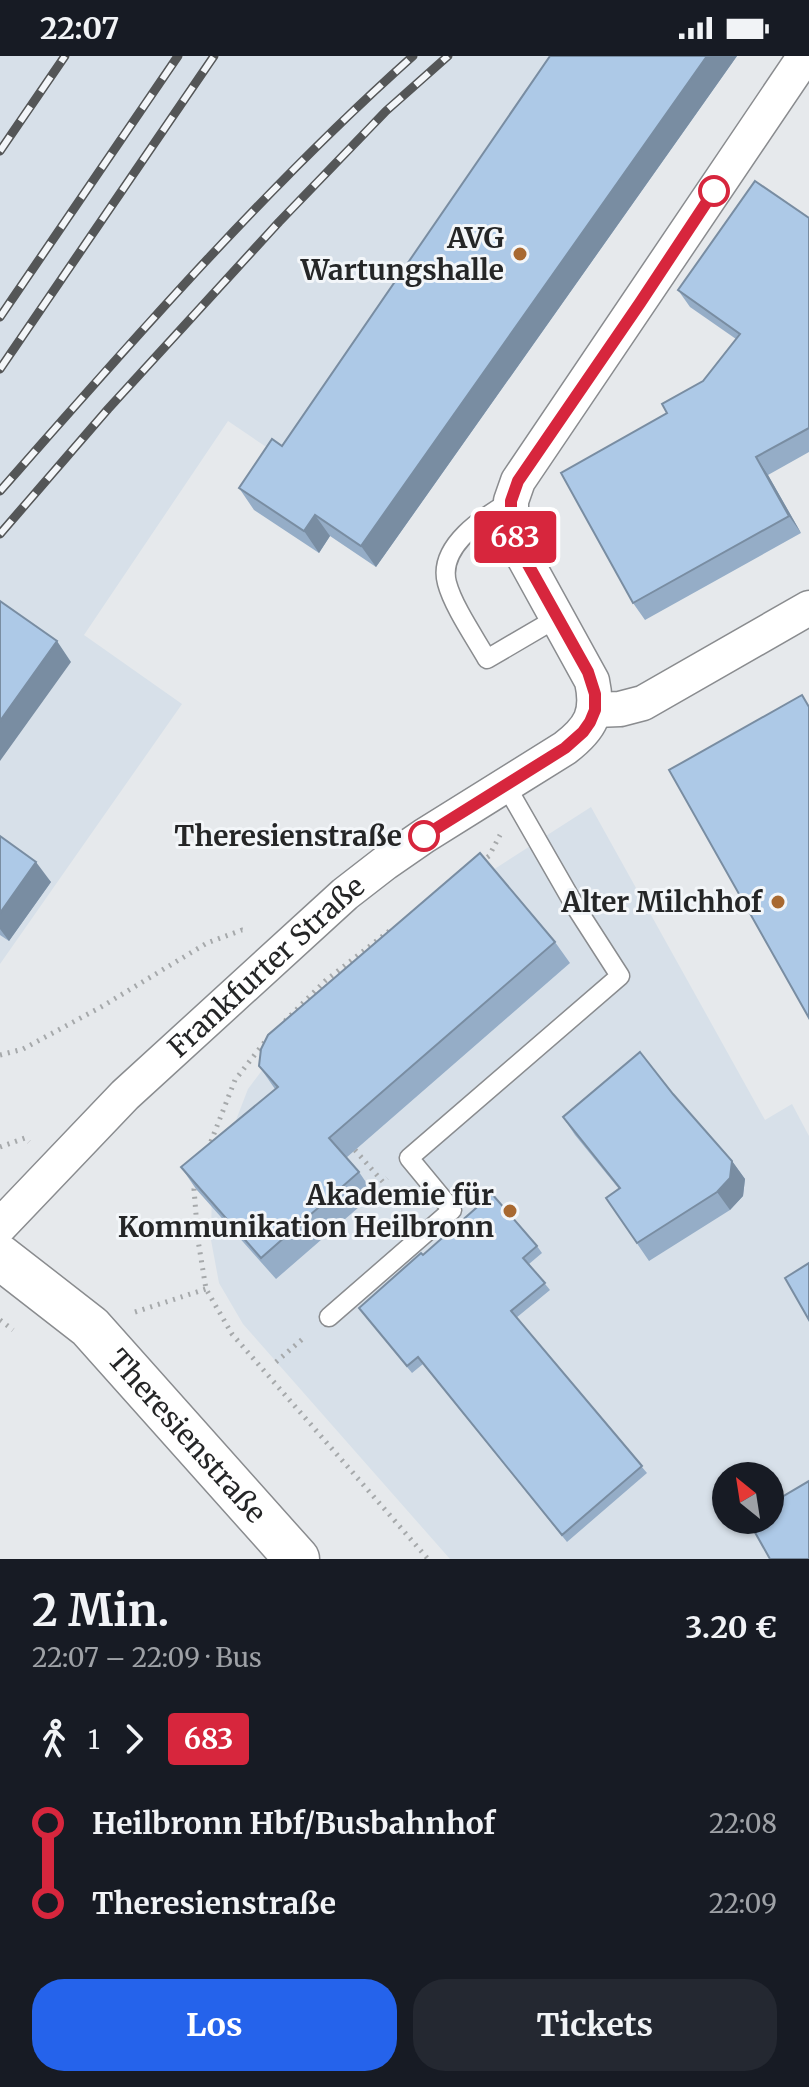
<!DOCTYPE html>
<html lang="de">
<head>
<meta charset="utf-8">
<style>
	:root { --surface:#171b24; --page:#242831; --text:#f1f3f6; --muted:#9ea1a6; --accent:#2563eb }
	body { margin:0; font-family:Merriweather,serif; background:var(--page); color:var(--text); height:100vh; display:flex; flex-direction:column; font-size:30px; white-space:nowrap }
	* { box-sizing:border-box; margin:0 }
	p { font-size:26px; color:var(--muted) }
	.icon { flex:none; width:44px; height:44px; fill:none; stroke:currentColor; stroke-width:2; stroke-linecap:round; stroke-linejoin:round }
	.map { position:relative; height:1503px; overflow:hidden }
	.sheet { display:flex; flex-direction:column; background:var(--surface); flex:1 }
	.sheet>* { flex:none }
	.badge { padding:0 16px; border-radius:6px; font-size:28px; line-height:52px }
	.needle { width:52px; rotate:330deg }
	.buttons { position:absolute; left:712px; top:1406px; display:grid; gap:16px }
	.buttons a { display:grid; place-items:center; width:72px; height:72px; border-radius:50%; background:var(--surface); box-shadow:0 2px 6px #0004; font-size:40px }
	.map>.badge { position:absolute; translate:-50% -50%; box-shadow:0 0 0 4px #fff }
	.legs { display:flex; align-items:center; gap:12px; height:88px; padding:0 32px; font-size:26px }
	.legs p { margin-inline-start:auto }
	.headline { display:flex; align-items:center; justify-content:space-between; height:136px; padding:0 32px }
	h1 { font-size:44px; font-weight:700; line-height:60px }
	.action { display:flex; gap:16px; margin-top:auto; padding:16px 32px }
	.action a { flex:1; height:92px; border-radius:32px; background:var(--accent); color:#fff; font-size:32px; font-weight:700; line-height:92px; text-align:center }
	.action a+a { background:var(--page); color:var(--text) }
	ul { padding:0 32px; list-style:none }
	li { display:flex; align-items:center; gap:28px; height:80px; font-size:30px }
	li i { display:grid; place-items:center; width:12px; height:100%; margin:0 10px; background:currentColor }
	li i::after { content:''; width:20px; height:20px; margin:-10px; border:6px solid; border-radius:50%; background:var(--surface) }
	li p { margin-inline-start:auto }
	li:first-child i { background:linear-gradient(#0000 50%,currentColor 0) }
	li:last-child i { background:linear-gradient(currentColor 50%,#0000 0) }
	.status { display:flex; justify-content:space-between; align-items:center; height:56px; padding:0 40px; background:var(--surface); direction:ltr }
	.status svg { height:22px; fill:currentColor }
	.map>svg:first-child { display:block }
	.built { fill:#d7e0e9; fill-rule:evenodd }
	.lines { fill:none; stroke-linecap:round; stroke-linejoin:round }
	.lane-casing { stroke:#8a8c8f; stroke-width:21 }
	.street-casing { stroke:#8a8c8f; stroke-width:37 }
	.secondary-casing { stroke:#8a8c8f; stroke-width:47 }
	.path { stroke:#a6a9ab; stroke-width:5; stroke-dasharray:2 6; stroke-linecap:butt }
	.lane { stroke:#fff; stroke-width:18 }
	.street { stroke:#fff; stroke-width:34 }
	.secondary { stroke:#fff; stroke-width:44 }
	.rail-casing { stroke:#545657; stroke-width:9 }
	.rail { stroke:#f3f6f9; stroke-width:6; stroke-dasharray:18; stroke-linecap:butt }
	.wall { fill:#95adc7 }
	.shaded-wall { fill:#798da2 }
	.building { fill:#adc9e7; stroke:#798da2; stroke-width:2 }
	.line-1-casing { stroke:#fff; stroke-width:18 }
	.line-1 { stroke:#d7263d; stroke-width:12 }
	.stop-1-dot { fill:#fff; stroke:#d7263d; stroke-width:4 }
	.poi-dot { fill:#a86931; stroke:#f3f6f9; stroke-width:3 }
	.labels { text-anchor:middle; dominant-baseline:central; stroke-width:6; stroke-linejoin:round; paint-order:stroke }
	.poi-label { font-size:28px; font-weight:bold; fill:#252627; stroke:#f3f6f9; text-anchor:end }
	.stop-label { font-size:28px; font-weight:bold; fill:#252627; stroke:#f3f6f9; text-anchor:end }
	.street-label { font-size:28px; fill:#252627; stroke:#f3f6f9 }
</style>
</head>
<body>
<div class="status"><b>22:07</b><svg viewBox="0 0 49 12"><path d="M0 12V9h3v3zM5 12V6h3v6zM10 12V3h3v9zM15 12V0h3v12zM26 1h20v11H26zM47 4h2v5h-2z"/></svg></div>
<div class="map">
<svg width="809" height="1503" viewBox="0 0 809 1503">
	<rect width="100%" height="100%" fill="#e6e9ec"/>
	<path class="built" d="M0,0H593L287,405L228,365L84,579L182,648L0,908Z
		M591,751L765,1064L792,1048L809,1080V1503H450L243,1268L219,1227L211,1184L212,1126L248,1033L281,989L493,814ZM726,1420H770V1464H726Z"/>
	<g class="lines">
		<defs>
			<path id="lane" d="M511,445C485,460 437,490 447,527C453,550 475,582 487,603L557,562
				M329,1261L452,1154L409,1102L620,920L575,850L505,728"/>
			<g id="street">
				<path d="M595,654L620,653L643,647L809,552"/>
				<path id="s1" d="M0,1170L125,1039L345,838L385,807L424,780L565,692C591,672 599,657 592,625L521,496L511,461V445L518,425L805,0"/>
			</g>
			<g id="secondary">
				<path id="s2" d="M0,1201L90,1271L297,1503"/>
			</g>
		</defs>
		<use href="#lane" class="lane-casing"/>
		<use href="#street" class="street-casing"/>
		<use href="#secondary" class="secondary-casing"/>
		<path class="path" d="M481,806L489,800L500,779
			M285,965L325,925L393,872
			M0,999L23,993L101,951L207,887L242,874L247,875
			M0,1091L25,1082L29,1086
			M208,1093L235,1024L267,983
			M355,1094L383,1126L387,1122
			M196,1125L194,1133L198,1184L206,1233L232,1278L428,1503
			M135,1256L206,1233
			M0,1264L13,1274
			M276,1306L306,1280"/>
		<use href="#lane" class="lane"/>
		<use href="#street" class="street"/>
		<use href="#secondary" class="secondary"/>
		<defs>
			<path id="rail" d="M0,95L65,0
				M0,261L178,0
				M0,313L214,0
				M0,435C132,285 264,133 413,0
				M0,478L108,353L279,166L386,55L448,0"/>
		</defs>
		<use href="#rail" class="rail-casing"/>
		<use href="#rail" class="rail"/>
	</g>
	<path class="wall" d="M550,0H737L376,511L330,480L319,497L254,454L239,432L282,390Z
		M809,162V396L768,419L801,477L645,564L633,547L667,357L703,325L736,283L690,251L678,234Z
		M0,780L51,826L9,885L0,879Z
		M555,886L570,907L346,1102L359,1116L374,1138L276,1223L196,1133L181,1111L275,1033L259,1010Z
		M673,1038L732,1105L745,1123L743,1140L730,1154L649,1205L606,1142L619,1133L575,1079L563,1061Z
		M537,1190L542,1197L529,1208L550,1234L516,1262L647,1417L567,1486L423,1308L412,1317L359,1252L423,1199Z"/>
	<path class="shaded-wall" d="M707,0H737L376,511L361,490Z
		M756,401L768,419L801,477L789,460Z
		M315,459L330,480L319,497L304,475Z
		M57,585L71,606L0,705V665Z
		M36,806L51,826L9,885L0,873V857Z
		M732,1105L745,1123L743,1140L730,1154L717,1136Z"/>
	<path class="building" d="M550,0H707L361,490L315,459L304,475L239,432L272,383L282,390Z
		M755,125L809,162V372L756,401L789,460L633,547L561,417L667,357L662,348L703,325L740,278L678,234Z
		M0,545L57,585L0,665Z
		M802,639L809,651V962L669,714Z
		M0,780L36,806L0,857Z
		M480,797L555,886L329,1082L359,1116L261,1202L181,1111L278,1031L259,1010L261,993L268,979Z
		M640,996L673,1038L732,1105L730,1122L717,1136L637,1187L606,1142L620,1132L563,1061Z
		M492,1138L537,1190L523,1202L545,1227L511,1255L642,1410L562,1479L418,1301L407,1310L359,1252L421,1197L423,1199Z
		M809,1207V1264L785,1222Z
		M809,1425V1503H770L748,1464H770V1448Z"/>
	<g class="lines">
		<defs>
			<path id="line-1" d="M424,780L565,692L583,676L590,666L595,654V638L588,616L521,496L511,461V445L518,425L640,247L714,135"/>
		</defs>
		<use href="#line-1" class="line-1-casing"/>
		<use href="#line-1" class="line-1"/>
	</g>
	<g class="stop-1-dot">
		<circle cx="714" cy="135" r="14"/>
		<circle cx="424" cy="780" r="14"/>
	</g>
	<g class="poi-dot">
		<circle cx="520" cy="198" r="8"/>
		<circle cx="778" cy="846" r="8"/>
		<circle cx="510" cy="1155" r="8"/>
	</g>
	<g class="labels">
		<g class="poi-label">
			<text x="504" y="182">AVG<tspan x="504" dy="32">Wartungshalle</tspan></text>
			<text x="762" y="846">Alter Milchhof</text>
			<text x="494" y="1139">Akademie für<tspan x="494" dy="32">Kommunikation Heilbronn</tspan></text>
		</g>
		<g class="stop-label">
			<text x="402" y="780">Theresienstraße</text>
		</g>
		<g class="street-label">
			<text stroke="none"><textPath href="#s1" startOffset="372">Frankfurter Straße</textPath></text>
			<text stroke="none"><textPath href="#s2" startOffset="260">Theresienstraße</textPath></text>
		</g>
	</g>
</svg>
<div class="buttons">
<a><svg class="needle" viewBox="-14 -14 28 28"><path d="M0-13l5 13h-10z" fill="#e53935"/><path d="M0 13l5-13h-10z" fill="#9ea1a6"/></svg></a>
</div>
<b class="badge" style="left:515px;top:481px;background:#d7263d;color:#fff">683</b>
</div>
<section class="sheet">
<div class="headline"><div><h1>2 Min.</h1><p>22:07 – 22:09 · Bus</p></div><b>3.20 €</b></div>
<div class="legs"><svg class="icon" aria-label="walk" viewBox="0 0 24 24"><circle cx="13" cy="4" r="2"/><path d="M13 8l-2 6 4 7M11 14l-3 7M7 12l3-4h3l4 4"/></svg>1<svg class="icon" aria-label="forward" viewBox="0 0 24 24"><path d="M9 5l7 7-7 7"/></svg><b class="badge" style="background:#d7263d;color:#fff">683</b></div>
<ul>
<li><i style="color:#d7263d"></i><b>Heilbronn Hbf/Busbahnhof</b><p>22:08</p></li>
<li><i style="color:#d7263d"></i><b>Theresienstraße</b><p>22:09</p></li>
</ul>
<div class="action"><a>Los</a><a>Tickets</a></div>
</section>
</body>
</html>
